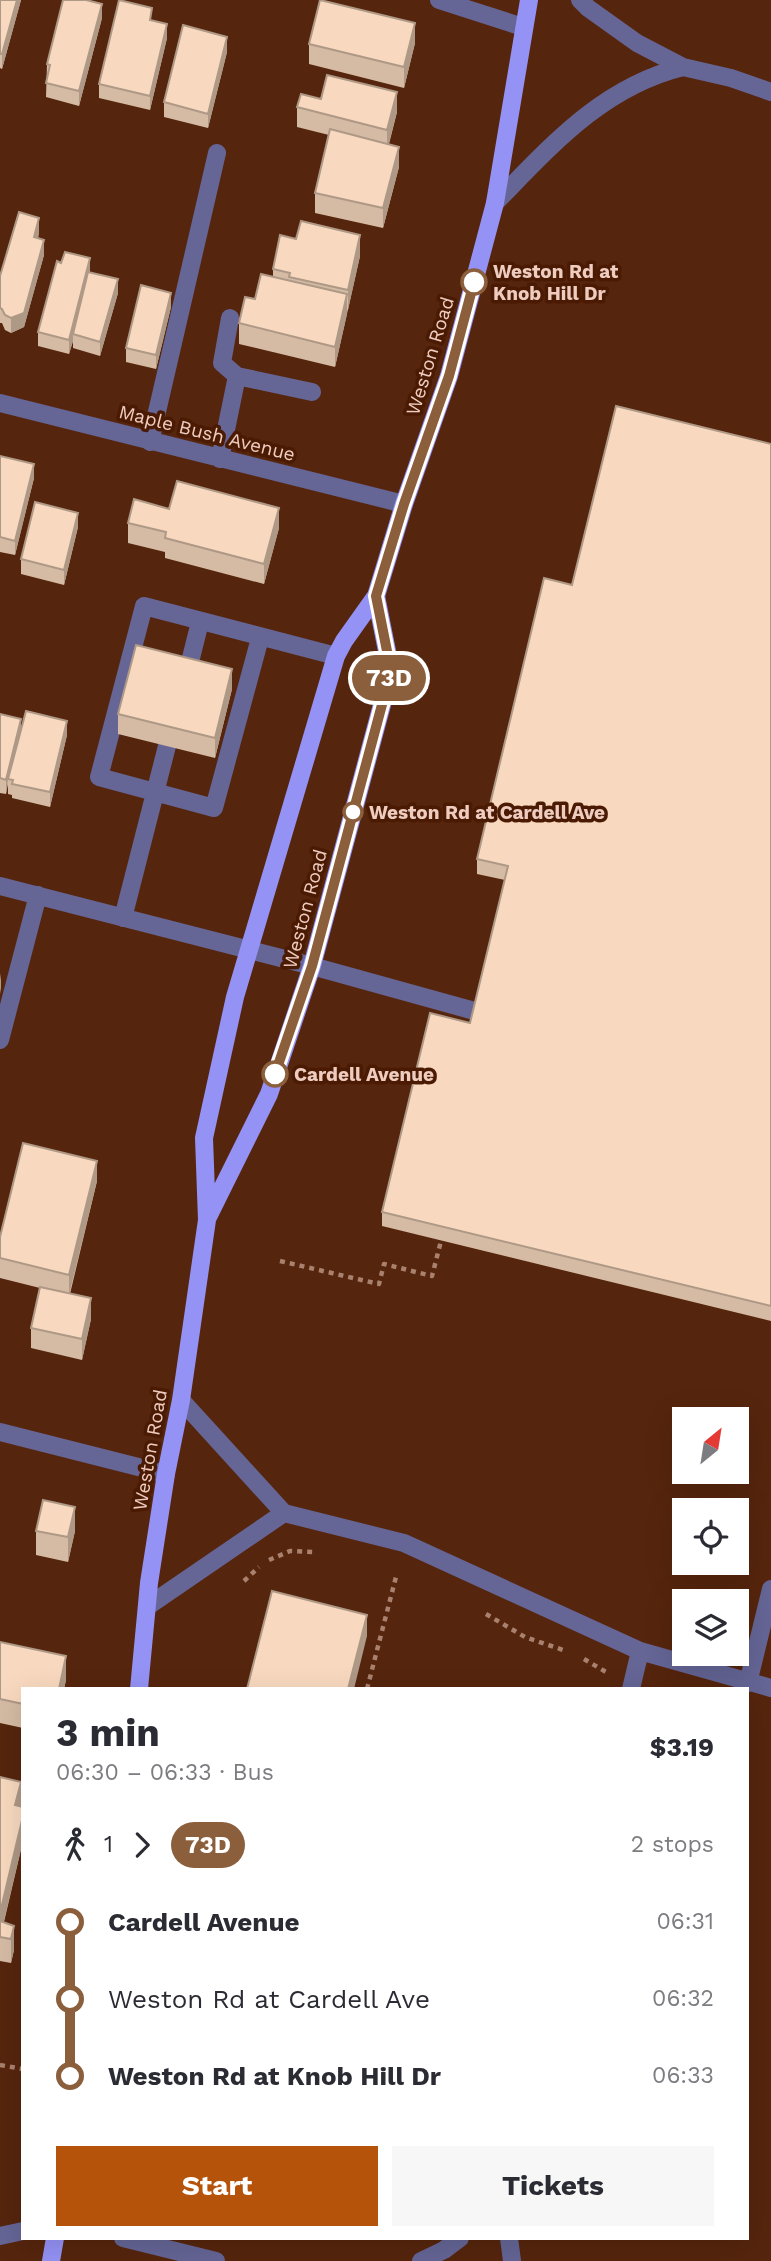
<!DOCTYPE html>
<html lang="en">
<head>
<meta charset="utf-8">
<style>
	:root { --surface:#fff; --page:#f7f7f7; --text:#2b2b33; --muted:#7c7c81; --accent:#b45309 }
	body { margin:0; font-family:"Work Sans",sans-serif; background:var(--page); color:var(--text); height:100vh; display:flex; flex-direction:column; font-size:26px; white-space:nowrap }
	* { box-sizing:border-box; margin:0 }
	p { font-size:23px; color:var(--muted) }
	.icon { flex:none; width:38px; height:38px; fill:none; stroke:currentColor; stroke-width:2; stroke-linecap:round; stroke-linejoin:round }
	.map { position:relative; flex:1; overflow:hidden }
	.sheet { position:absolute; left:21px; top:1687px; width:728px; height:553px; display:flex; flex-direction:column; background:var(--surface); border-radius:0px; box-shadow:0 7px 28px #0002 }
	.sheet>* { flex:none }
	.badge { padding:0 14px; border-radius:23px; font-size:24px; line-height:46px }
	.needle { width:46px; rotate:30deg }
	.controls { position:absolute; left:672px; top:1407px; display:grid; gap:14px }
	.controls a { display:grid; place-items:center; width:77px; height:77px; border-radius:0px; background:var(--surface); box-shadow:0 7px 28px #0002; font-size:35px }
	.map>.badge { position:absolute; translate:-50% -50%; box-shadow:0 0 0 4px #fff }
	.legs { display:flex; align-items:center; gap:10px; height:77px; padding:0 35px; font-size:23px }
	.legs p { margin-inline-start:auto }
	.headline { display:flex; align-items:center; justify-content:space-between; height:119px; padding:0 35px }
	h1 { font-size:38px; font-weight:700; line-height:52px }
	.cta { display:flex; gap:14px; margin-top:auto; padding:14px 35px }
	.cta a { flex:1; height:80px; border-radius:0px; background:var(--accent); color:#fff; font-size:28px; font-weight:700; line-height:80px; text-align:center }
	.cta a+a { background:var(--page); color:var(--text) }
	ul { padding:0 35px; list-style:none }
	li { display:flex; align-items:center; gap:24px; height:77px; font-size:26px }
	li i { display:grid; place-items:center; width:10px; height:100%; margin:0 9px; background:currentColor }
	li i::after { content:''; width:18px; height:18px; margin:-9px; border:5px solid; border-radius:50%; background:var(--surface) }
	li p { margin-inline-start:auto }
	li:first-child i { background:linear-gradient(#0000 50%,currentColor 0) }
	li:last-child i { background:linear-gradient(currentColor 50%,#0000 0) }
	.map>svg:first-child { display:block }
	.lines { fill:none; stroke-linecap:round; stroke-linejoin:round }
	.path { stroke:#a9816f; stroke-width:4.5; stroke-dasharray:5 5; stroke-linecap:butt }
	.minor { stroke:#656596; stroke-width:18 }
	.major { stroke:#9492f5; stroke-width:18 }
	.wall { fill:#d5bba4 }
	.shaded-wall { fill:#ae9886 }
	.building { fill:#f8d9bf; stroke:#ae9886; stroke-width:2 }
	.line-1-casing { stroke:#fff; stroke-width:16 }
	.line-1 { stroke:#8b5e3c; stroke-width:10 }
	.stop-1-dot { fill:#fff; stroke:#8b5e3c; stroke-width:3.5 }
	.labels { text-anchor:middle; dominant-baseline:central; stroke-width:7; stroke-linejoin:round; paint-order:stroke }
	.stop-label { font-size:19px; font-weight:bold; fill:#eecdc0; stroke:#4b1a03; text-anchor:start }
	.street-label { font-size:19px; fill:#eecdc0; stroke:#4b1a03 }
</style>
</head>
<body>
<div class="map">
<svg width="771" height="2261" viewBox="0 0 771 2261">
	<rect width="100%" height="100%" fill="#56250d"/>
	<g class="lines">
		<path class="path" d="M280,1261L379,1284L384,1264L432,1276L441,1241
			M269,1560L290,1551L314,1552
			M244,1581L259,1567
			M486,1614L525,1637L563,1650
			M584,1659L606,1672
			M367,1689L397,1573
			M0,2065L23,2069"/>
		<path class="minor" d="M439,0L523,27
			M580,0L588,8L637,43L683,67L731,78L771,92
			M495,203C551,146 602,87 683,67
			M237,376L312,392
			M0,403L404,504
			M150,442L217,153
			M220,459L237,376L222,363L230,318
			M260,638L214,808L99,777L144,606L336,656
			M186,678L200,622
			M0,886L312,966L478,1012
			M123,918L167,746
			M0,1040L38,895
			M181,1400L284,1513L404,1543L640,1651L771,1688
			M0,1432L166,1474
			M148,1606L284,1513
			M748,1683L771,1589
			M631,1689L640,1651
			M0,2236L23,2231
			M123,2238L216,2261
			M509,2238L512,2261
			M421,2261L444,2250L460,2238"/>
		<path class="major" d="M208,1217L269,1094L312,966L391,671L376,596
			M139,1689L149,1583L166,1474L181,1400L207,1220L204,1138L235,997L336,656L344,641L376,596L404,504L449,376L495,203L529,0
			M51,2261L55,2238"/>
	</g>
	<path class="wall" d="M0,0H21L2,69L0,68Z
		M102,18L79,106L46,97L47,64Z
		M167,38L150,110L99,98V84Z
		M415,43L404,88L309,64V44Z
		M227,52L208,128L164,117V102Z
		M321,99L397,112L389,144L399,167L383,228L315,213V193L329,135L297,127V107Z
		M39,232L38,239L44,255L24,327L11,333L5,330L2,323H0V276Z
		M360,256L335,367L239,344V323L273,276V269Z
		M90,272L118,293L100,356L73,348V341L69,354L38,346V332Z
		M171,307L156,369L126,362V348Z
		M771,444V1321L382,1226V1212L470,1023L505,880L477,874V859L572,585Z
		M0,456L34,478L15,555L0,552Z
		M169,509L279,528L264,584L165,558V552L128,543V523Z
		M78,527L64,585L21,574V559Z
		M232,689L215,758L118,734V714Z
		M0,714L21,730L67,735L50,807L12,798V795L8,794V784L6,794L0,793Z
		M97,1181L70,1294L91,1319L82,1360L31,1348V1328L40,1288L0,1278V1237Z
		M36,1531H75L68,1562L36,1555Z
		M0,1642L66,1680L64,1689H23V1728L0,1723Z
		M0,1777L21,1806L23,1816V1841L4,1922L14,1926V1950L11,1963L0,1961Z"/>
	<path class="shaded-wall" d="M17,0H21L2,69V54Z
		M102,4V18L79,106V91Z
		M415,23V43L404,88V67Z
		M167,24V38L150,110V96Z
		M227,37V52L208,128V114Z
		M397,92V112L387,150V130Z
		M399,147V167L383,228V208Z
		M39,218V232L34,252V237Z
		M360,235V256L348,310V290Z
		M44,240V255L24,327L11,333V318Z
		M90,258V273L73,334V341L69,354V340Z
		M118,279V293L100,356V342Z
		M171,293V307L156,369V355Z
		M347,294V314L335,367V347Z
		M34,464V478L15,555V541Z
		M279,508V528L264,584V564Z
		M78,513V527L64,585V570Z
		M232,669V689L215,758V738Z
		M21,719V734L8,779L6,794V780Z
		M67,721V735L50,807V792Z
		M1,973V988L0,994V980Z
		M97,1161V1181L69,1295V1275Z
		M91,1298V1319L82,1360V1339Z
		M75,1507V1531L68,1562V1537Z
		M367,1615V1636L354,1689H348Z
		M66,1656V1680L64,1689H59Z
		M21,1782V1806L15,1805Z
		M23,1816V1841L0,1937V1913Z
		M14,1926V1950L11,1963V1939Z"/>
	<path class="building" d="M0,0H17L2,54H0Z
		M63,0H86L102,4L79,91L46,83L50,65L47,64Z
		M119,0L152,8L150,20L167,24L150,96L99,84Z
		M320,0L415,23L404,67L309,44Z
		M183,25L227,37L208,114L164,102Z
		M327,75L397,92L387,130L297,107L301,94L321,99Z
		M330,129L399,147L383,208L315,193Z
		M19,212L39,218L34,237L44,240L24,313L11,318L5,315L2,309L0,308V276Z
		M301,221L360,235L348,290L289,277L290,273L273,269L280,235L296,239Z
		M65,252L90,258L69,340L38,332L57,261L61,263Z
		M88,272L118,279L100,342L73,334Z
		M261,274L347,294L335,347L239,323L245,297L255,299Z
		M141,285L171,293L156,355L126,348Z
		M616,406L771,444V1306L382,1212L430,1013L470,1023L508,866L477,859L544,578L572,585Z
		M0,456L34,464L15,541L0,537Z
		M177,481L279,508L264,564L165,538L166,532L128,523L134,499L169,509Z
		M35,502L78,513L64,570L21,559Z
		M136,645L232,669L215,738L118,714Z
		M26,711L67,721L50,792L12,784L13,780L8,779Z
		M0,714L21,719L6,780L0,778Z
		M23,1143L97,1161L69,1275L0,1258V1237Z
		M40,1287L91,1298L82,1339L31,1328Z
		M43,1500L75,1507L68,1537L36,1531Z
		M272,1591L367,1615L348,1689H247Z
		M0,1642L66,1656L59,1689H23V1704L0,1699Z
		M0,1777L21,1782L15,1805L23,1807V1816L0,1913Z
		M0,1921L14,1926L11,1939L0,1937Z"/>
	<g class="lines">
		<defs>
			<path id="line-1" d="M275,1074L312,966L391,671L376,596L404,504L449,376L474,282"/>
		</defs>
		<use href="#line-1" class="line-1-casing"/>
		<use href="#line-1" class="line-1"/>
	</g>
	<g class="stop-1-dot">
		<circle cx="474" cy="282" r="12"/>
		<circle cx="353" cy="812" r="9"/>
		<circle cx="275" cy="1074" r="12"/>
	</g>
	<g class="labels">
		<g class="stop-label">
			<text x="493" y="271">Weston Rd at<tspan x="493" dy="22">Knob Hill Dr</tspan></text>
			<text x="369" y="812">Weston Rd at Cardell Ave</text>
			<text x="294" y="1074">Cardell Avenue</text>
		</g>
		<g class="street-label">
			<text transform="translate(430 356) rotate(-73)">Weston Road</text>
			<text transform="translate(207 433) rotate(14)">Maple Bush Avenue</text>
			<text transform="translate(305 909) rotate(-75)">Weston Road</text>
			<text transform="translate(150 1450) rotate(-80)">Weston Road</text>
		</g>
	</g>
</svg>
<div class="controls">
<a><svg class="needle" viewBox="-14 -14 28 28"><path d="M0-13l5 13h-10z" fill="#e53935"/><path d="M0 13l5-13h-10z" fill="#7c7c81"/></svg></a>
<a><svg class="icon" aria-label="locate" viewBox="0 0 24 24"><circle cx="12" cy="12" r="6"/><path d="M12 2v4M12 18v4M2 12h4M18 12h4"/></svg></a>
<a><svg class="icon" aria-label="layers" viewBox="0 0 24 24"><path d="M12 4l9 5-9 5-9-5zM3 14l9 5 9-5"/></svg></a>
</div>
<b class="badge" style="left:389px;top:678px;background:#8b5e3c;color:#fff">73D</b>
<section class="sheet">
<div class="headline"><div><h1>3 min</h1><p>06:30 – 06:33 · Bus</p></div><b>$3.19</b></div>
<div class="legs"><svg class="icon" aria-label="walk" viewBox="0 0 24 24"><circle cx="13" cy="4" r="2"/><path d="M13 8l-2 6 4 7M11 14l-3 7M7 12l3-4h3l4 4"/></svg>1<svg class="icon" aria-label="forward" viewBox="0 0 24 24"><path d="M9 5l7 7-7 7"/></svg><b class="badge" style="background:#8b5e3c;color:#fff">73D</b><p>2 stops</p></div>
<ul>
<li><i style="color:#8b5e3c"></i><b>Cardell Avenue</b><p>06:31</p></li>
<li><i style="color:#8b5e3c"></i><span>Weston Rd at Cardell Ave</span><p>06:32</p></li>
<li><i style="color:#8b5e3c"></i><b>Weston Rd at Knob Hill Dr</b><p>06:33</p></li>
</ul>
<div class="cta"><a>Start</a><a>Tickets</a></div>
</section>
</div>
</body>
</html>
